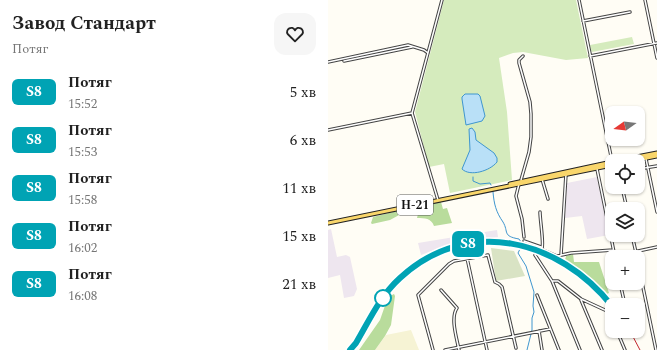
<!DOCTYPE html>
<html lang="uk">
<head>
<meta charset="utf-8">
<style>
	:root { --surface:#fff; --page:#f6f6f6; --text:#222; --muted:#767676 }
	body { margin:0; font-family:Spectral,serif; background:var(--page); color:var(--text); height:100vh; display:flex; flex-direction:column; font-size:15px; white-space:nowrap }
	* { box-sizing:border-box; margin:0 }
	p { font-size:13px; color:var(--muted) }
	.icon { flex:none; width:22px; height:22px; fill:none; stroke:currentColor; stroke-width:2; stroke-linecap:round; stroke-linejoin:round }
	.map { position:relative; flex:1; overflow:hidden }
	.panel { display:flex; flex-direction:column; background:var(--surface); width:328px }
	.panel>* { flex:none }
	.badge { padding:0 8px; border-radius:6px; font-size:14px; line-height:26px }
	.needle { width:26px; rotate:256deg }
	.fabs { position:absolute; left:277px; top:106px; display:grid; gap:8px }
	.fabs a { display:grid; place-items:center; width:40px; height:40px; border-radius:8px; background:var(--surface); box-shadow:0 1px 3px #0004; font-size:20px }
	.map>.badge { position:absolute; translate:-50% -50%; box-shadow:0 0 0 2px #fff }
	.round { display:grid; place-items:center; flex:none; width:42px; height:42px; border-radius:12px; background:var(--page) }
	.summary { display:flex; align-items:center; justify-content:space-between; height:68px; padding:0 12px }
	h1 { font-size:19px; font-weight:700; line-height:30px }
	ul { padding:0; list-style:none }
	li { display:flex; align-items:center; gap:12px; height:48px; padding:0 12px }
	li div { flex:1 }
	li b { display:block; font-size:15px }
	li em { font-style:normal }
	li .badge { min-width:44px; font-weight:700; text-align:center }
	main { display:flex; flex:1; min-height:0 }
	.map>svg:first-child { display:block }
	.industrial { fill:#eee6ef }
	.farmland { fill:#f6f3d4 }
	.green { fill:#d5ebbd }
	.forest { fill:#b9dc9c }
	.cemetery { fill:#d9e3c4 }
	.water { fill:#b9e0f7; stroke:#3f96cf }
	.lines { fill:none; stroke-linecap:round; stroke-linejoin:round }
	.stream { stroke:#3f96cf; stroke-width:1 }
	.minor-casing { stroke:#444; stroke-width:3.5 }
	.primary-casing { stroke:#222; stroke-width:5 }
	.minor { stroke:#fff; stroke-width:1.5 }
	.primary { stroke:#f9d66b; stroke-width:3 }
	.rail { stroke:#c4262e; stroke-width:1 }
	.line-casing { stroke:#fff; stroke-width:9 }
	.line { stroke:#00a3b4; stroke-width:6 }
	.stop-dot { fill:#fff; stroke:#00a3b4; stroke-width:2 }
	.labels { text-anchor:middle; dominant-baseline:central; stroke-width:4; stroke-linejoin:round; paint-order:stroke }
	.shield { fill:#fff; stroke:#585858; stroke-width:1 }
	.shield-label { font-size:12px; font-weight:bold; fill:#111 }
</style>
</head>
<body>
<main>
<section class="panel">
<div class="summary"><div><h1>Завод Стандарт</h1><p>Потяг</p></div><a class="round"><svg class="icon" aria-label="heart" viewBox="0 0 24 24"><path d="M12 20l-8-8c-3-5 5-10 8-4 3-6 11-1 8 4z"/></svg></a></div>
<ul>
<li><span class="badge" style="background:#00a3b4;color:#fff">S8</span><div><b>Потяг</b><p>15:52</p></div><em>5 хв</em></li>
<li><span class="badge" style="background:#00a3b4;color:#fff">S8</span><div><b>Потяг</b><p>15:53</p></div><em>6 хв</em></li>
<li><span class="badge" style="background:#00a3b4;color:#fff">S8</span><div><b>Потяг</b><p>15:58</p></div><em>11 хв</em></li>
<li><span class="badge" style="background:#00a3b4;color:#fff">S8</span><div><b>Потяг</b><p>16:02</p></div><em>15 хв</em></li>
<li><span class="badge" style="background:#00a3b4;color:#fff">S8</span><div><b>Потяг</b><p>16:08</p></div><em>21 хв</em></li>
</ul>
</section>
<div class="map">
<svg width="329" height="350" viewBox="0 0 329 350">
	<rect width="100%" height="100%" fill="#fffdf5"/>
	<path class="industrial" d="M269,177L281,235L259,239L254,216L237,218L239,183Z
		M3,229L9,257L18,255L22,257L29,289L26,296L16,298L12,275L0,278V230Z
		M169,230L170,237L114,247L93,255L90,243Z"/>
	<path class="farmland" d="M83,330L91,350H47L58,335Z"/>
	<path class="green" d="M116,0H248L260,58L238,60L195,52L185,53L171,58L179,112L184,180L122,193L116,164L101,167L87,112Z
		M304,37L306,44L264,52L263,51L262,45Z"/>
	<path class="forest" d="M113,202L115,209L119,208L124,223L106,226C103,218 97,218 89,218L90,214L89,212H84L83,208Z
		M73,210V214L62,220L44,224L43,223L45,217Z
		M245,254L246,262H271L281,293L279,294L257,273L237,260L238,256Z
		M66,294L67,296L63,325L57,336L47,350H31L52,320L60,297Z"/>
	<path class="cemetery" d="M163,248L186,251L197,276L168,281Z"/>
	<path class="water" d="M137,94H150L152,96L157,116L154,121L138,125L134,99V97Z
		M144,128L147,132L148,140L166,153L169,158V162C162,171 142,177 134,169L142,150L141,129Z"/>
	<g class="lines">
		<path class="stream" d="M145,177V181L152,184L162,183L163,185
			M165,192C166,204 168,212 175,222C181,232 174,236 191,239L193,242
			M192,249L190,253L198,266L206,292L205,306L206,312L204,318V330L199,350"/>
		<defs>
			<path id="minor" d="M251,0L284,161
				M317,0L329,58
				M255,21L302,12
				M262,56L329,43
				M16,61L84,47
				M0,62L80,45L96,50L100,53
				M0,130L84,113
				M318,159L329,212
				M269,169L287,257
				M310,169L329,166
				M214,179L220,199
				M193,180L201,152L203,137V114L202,102L191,63V60L195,56
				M191,184L188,196L194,219L196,237
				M294,187L299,209
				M110,200L84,113L114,0
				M212,212C212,220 216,244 214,248
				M304,235L309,257
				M196,241L213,247L215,250L229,256L243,253L285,250
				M207,255L224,281L252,350
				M233,255L238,174
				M287,256L329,247
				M139,258L159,350
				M310,263L328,350
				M225,281H230L253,299L279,311L284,320
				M292,283L297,305
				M113,290L129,308C122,318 129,339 131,350
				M209,295L231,350
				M253,300L274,350
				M211,331L214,350
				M289,331L297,350
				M105,350L90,295L121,264L126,261L160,255L167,282L171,284L174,287L188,348
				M117,350L222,329"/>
			<path id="primary" d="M288,161L329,153
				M304,161L329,156
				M182,184L284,162
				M0,223L284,165"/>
		</defs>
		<use href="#minor" class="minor-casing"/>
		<use href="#primary" class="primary-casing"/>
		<use href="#minor" class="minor"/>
		<use href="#primary" class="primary"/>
		<path class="rail" d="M302,331L312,350
			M22,350L28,343C41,320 53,296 72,278C139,217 231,239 284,306"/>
	</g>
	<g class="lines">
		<defs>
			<path id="line" d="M22,350L28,343C41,321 52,296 72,278C139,216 231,239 284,306"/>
		</defs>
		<use href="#line" class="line-casing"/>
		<use href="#line" class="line"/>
	</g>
	<circle class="stop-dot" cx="55" cy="298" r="8"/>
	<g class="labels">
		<rect class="shield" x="69" y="195" width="36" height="20" rx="3"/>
		<g class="shield-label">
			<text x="87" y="205">Н-21</text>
		</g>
	</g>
</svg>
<div class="fabs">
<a><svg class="needle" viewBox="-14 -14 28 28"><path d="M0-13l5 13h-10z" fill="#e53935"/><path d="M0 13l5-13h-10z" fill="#767676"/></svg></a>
<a><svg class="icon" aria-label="locate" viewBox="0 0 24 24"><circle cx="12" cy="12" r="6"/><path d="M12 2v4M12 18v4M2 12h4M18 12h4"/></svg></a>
<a><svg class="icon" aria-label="layers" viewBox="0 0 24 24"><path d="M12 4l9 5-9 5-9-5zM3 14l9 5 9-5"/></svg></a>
<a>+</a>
<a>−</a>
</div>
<b class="badge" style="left:140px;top:244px;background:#00a3b4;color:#fff">S8</b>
</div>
</main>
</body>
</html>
